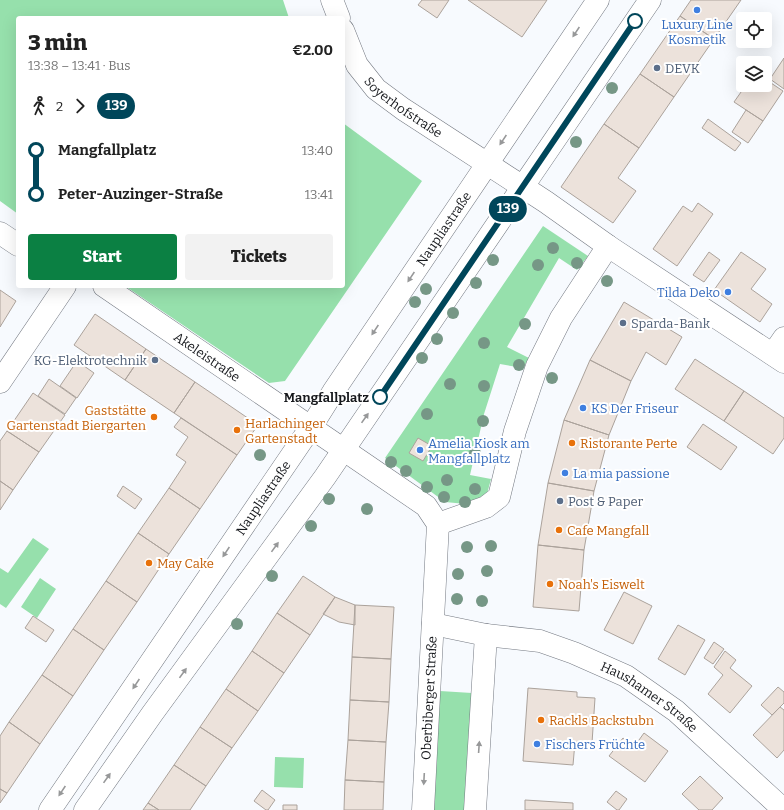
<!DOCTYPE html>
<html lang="en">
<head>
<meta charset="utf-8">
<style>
	:root { --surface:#fff; --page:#f2f2f2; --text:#222; --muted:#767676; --accent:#0b8043 }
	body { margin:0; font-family:Bitter,serif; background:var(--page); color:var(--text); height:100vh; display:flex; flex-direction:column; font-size:15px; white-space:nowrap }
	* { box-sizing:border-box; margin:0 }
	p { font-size:13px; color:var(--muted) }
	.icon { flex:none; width:22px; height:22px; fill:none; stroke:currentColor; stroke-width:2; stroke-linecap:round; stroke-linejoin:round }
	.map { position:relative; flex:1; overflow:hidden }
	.details { position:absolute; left:16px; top:16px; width:329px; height:272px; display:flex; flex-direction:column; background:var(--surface); border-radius:4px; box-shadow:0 4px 16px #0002 }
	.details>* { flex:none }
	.badge { padding:0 8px; border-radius:13px; font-size:14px; line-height:26px }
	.buttons { position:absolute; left:736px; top:12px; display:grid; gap:8px }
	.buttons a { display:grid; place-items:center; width:36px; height:36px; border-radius:4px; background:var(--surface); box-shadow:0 4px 16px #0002; font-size:20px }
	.map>.badge { position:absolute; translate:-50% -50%; box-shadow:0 0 0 2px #fff }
	.legs { display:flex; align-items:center; gap:6px; height:44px; padding:0 12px; font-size:13px }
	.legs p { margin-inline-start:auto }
	.summary { display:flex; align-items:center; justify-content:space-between; height:68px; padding:0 12px }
	h1 { font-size:22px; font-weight:800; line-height:30px }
	.cta { display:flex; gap:8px; margin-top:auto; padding:8px 12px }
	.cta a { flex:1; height:46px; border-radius:4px; background:var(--accent); color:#fff; font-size:16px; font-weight:800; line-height:46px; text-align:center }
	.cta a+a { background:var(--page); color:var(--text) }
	ul { padding:0 12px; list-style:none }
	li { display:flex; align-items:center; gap:14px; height:44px; font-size:15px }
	li i { display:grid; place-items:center; width:6px; height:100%; margin:0 5px; background:currentColor }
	li i::after { content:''; width:10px; height:10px; margin:-5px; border:3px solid; border-radius:50%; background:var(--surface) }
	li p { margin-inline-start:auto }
	li:first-child i { background:linear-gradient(#0000 50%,currentColor 0) }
	li:last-child i { background:linear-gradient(currentColor 50%,#0000 0) }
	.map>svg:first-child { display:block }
	.green { fill:#96e0ac }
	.building { fill:#ece2db; stroke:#aba29b }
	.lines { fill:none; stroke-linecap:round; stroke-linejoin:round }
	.street-casing { stroke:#747982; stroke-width:23 }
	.secondary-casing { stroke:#747982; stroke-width:23 }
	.street { stroke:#fff; stroke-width:22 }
	.secondary { stroke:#fff; stroke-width:22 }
	.tree { fill:#769786 }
	.oneway { fill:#979899 }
	.line-1-casing { stroke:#fff; stroke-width:9 }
	.line-1 { stroke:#00465a; stroke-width:6 }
	.shop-dot { fill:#3f7fe0; stroke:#fff; stroke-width:1.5 }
	.stop-1-dot { fill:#fff; stroke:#00465a; stroke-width:2 }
	.service-dot { fill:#5c6f8a; stroke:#fff; stroke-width:1.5 }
	.food-dot { fill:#e8710a; stroke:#fff; stroke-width:1.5 }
	.labels { text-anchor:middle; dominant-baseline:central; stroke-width:4; stroke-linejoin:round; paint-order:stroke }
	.shop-label { font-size:13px; fill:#366cbe; stroke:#fff; text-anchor:start }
	.service-label { font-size:13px; fill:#4e5e75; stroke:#fff; text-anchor:start }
	.street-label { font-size:13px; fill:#17191d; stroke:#fff }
	.stop-label { font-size:13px; font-weight:bold; fill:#17191d; stroke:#fff; text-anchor:end }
	.food-label { font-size:13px; fill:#c56008; stroke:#fff; text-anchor:start }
</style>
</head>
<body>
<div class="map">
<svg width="784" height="810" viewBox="0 0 784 810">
	<rect width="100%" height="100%" fill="#f7fafe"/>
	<path class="green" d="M0,0H283L289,18H18V214L0,201Z
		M343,123L422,181L285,381L269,383L125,286H343Z
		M543,226L588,256L577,270L559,258L507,347L529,358L523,368L500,364L484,414L470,475L491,479L487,494L466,504L445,502L385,458Z
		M33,538L49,549L6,608L0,604V568L8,573Z
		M40,578L56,589L37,618L21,607Z
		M440,691L472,693L465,810H433Z
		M275,757L304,758L303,788L274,787Z"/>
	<path class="building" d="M422,0H449L437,18L418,5Z
		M468,0H547L522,37Z
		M691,0H741L714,39L680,16Z
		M680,16L714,39L674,97L640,74Z
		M784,58V89L770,79Z
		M640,74L674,97L639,148L604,124Z
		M765,79L783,91L763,121L734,102L746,85H765Z
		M746,110L763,121L748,143L732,132Z
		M708,119L741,143L735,151L702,128Z
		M604,124L639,148L618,178L636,191L613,223L561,187Z
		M698,203L713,214L677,266L653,249L683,206L692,212Z
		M709,252L720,260L704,282L693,275Z
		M741,252L766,269L751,289L772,304L760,322L714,290Z
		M0,290L16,301L0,327Z
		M624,302L682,337L666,365L646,352L631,381L590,360Z
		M95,314L146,349L125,380L74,345Z
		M146,349L195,382L174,413L125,380Z
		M695,359L744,391L724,421L675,389Z
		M590,360L631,381L609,435L564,420Z
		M77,361L94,373L77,398L60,386Z
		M49,379L76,398L65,414L38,396Z
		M195,382L258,425L237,455L174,413Z
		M744,391L784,418V438L773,454L724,421Z
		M33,393L65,415L39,452L7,431Z
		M181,418L237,455L200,509L169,488L186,462L176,455L188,437L174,427Z
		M564,420L609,435L594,491L548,483Z
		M703,424L737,447L721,470L687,447Z
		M7,431L39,452L13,490L0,481V441Z
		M418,438L432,446L423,461L409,453Z
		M0,481L13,490L0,510Z
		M548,483L594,491L584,550L538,545Z
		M123,486L142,499L135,509L117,496Z
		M169,488L200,509L169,554L138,533Z
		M138,533L169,554L137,602L106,581Z
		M538,545L584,550L579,611L533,607Z
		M303,576L335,597L310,635L277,613Z
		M106,581L137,602L104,650L73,629Z
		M624,592L652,606L633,644L604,630Z
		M335,597L355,605V625L339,622L323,614Z
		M355,605L394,607L391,659L352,657Z
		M277,613L310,635L284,673L252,651Z
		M33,616L54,630L46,642L25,628Z
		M678,625L705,640L685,675L658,659Z
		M73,629L104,650L73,696L42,675Z
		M714,642L724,649L713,664L704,658Z
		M252,651L284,673L258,711L226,689Z
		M725,651L736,660L730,668L752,686L730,713L708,694L723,675L714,667Z
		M352,657L391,659L389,702L350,700Z
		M42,675L73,696L40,744L9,722Z
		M778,687L784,692V703L772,715L761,705Z
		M528,688L577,692V697L595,698L592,743L575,742L573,765L523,761Z
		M226,689L258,711L232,748L200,727Z
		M350,700L389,702L386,742L348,740Z
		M780,707L784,710V750L777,758L753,735Z
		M9,722L40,744L7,793L0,789V736Z
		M200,727L232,748L206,786L174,765Z
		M644,733L668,751L645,782L609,756L623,738L634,747Z
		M348,740L386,742L384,782L345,780Z
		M174,765L206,786L190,810H159L148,803Z
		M700,776L723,798L712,810H699L682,794Z
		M345,780L384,782L383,810H344Z
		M0,789L7,793L0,803Z
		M262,790L275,800L268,810H266L254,801Z
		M616,791L627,799L619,810H617L607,802Z
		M525,800L573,803V810H525Z
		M148,803L159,810H143Z
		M283,805H297V810H283Z"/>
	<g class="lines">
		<defs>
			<g id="street">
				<path d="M523,187L546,202L608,246L784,362"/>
				<path d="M0,233L18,245"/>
				<path id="s1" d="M104,286L426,506L438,524L423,810"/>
				<path d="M773,354L784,338"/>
				<path d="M0,382L65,286"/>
				<path d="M438,524L486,507L499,497L515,431L537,366L561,318L608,246"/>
				<path id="s2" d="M433,624L486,635L540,641L574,653L626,676L676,711L784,810"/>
				<path d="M475,810L486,635"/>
			</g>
			<g id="secondary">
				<path d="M332,0L339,18"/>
				<path id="s3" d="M343,30L357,65L376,89L403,109L523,187"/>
				<path id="s4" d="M50,810L311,427L333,392L598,0"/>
				<path d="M85,810L152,714L325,477L650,0"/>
			</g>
		</defs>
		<use href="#street" class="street-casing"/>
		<use href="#secondary" class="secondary-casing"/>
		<use href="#street" class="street"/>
		<use href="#secondary" class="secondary"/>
	</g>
	<g class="tree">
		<circle cx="612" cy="88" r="6"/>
		<circle cx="576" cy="142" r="6"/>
		<circle cx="553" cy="248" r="6"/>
		<circle cx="493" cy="260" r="6"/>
		<circle cx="577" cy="263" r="6"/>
		<circle cx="538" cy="265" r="6"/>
		<circle cx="607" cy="281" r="6"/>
		<circle cx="476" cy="283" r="6"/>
		<circle cx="426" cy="289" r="6"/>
		<circle cx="415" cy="302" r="6"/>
		<circle cx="453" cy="313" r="6"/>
		<circle cx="525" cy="324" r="6"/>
		<circle cx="437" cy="339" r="6"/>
		<circle cx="484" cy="343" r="6"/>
		<circle cx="422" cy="358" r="6"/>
		<circle cx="519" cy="365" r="6"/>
		<circle cx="552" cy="378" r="6"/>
		<circle cx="450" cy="384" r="6"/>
		<circle cx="484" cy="386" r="6"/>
		<circle cx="427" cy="414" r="6"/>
		<circle cx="483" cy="421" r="6"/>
		<circle cx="475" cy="453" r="6"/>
		<circle cx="260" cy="455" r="6"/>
		<circle cx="391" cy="462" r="6"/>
		<circle cx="406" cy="471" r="6"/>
		<circle cx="447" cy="480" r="6"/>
		<circle cx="427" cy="487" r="6"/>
		<circle cx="475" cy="489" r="6"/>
		<circle cx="444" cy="497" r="6"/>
		<circle cx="329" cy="499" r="6"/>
		<circle cx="465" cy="502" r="6"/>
		<circle cx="367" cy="509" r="6"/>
		<circle cx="311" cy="526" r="6"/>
		<circle cx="491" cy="546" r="6"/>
		<circle cx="467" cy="547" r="6"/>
		<circle cx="487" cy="571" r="6"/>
		<circle cx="458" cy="574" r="6"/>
		<circle cx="272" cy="576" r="6"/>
		<circle cx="457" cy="599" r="6"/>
		<circle cx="482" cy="601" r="6"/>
		<circle cx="237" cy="624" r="6"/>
	</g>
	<defs><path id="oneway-solid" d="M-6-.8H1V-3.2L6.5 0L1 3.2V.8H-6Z"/></defs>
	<g class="oneway">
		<use href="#oneway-solid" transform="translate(576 32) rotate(124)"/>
		<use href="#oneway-solid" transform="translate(503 140) rotate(124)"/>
		<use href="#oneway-solid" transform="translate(411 277) rotate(124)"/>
		<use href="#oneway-solid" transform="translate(375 330) rotate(124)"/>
		<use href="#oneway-solid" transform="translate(365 418) rotate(-55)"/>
		<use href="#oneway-solid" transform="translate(275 547) rotate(-54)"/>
		<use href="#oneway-solid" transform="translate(226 552) rotate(124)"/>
		<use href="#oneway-solid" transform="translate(183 673) rotate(-54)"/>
		<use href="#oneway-solid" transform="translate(136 684) rotate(124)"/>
		<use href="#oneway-solid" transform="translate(479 747) rotate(-86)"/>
		<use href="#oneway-solid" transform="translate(107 778) rotate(-55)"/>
		<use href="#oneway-solid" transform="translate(424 779) rotate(93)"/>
		<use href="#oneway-solid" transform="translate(62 791) rotate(124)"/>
	</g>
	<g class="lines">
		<defs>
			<path id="line-1" d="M380,397L635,21"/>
		</defs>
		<use href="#line-1" class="line-1-casing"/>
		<use href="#line-1" class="line-1"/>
	</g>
	<g class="shop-dot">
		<circle cx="697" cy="10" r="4"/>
		<circle cx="728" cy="292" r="4"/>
		<circle cx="583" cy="408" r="4"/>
		<circle cx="420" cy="450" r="4"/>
		<circle cx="565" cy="473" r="4"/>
		<circle cx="537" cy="744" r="4"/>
	</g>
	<g class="stop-1-dot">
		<circle cx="635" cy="21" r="7"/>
		<circle cx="380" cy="397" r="7"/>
	</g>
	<g class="service-dot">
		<circle cx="657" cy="68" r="4"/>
		<circle cx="623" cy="323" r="4"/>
		<circle cx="155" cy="360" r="4"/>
		<circle cx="560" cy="501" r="4"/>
	</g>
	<g class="food-dot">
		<circle cx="154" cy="417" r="4"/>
		<circle cx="237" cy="430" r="4"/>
		<circle cx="572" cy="443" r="4"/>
		<circle cx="559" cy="530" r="4"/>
		<circle cx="149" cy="563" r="4"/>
		<circle cx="550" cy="584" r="4"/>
		<circle cx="541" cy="720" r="4"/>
	</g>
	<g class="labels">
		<g class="shop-label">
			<text x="697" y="24" text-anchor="middle">Luxury Line<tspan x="697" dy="15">Kosmetik</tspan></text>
			<text x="720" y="292" text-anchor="end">Tilda Deko</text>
			<text x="591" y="408">KS Der Friseur</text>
			<text x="428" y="443">Amelia Kiosk am<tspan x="428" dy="15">Mangfallplatz</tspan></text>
			<text x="573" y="473">La mia passione</text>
			<text x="545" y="744">Fischers Früchte</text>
		</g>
		<g class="service-label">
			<text x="665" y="68">DEVK</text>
			<text x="631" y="323">Sparda-Bank</text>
			<text x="147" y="360" text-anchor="end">KG-Elektrotechnik</text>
			<text x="568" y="501">Post &amp; Paper</text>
		</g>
		<g class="street-label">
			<text stroke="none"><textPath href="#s3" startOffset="101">Soyerhofstraße</textPath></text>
			<text stroke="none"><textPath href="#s4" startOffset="702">Naupliastraße</textPath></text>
			<text stroke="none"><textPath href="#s1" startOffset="125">Akeleistraße</textPath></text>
			<text stroke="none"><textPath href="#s4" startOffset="378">Naupliastraße</textPath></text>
			<text transform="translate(429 698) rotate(-87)">Oberbiberger Straße</text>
			<text stroke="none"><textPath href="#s2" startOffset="232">Haushamer Straße</textPath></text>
		</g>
		<g class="stop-label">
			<text x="369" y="397">Mangfallplatz</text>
		</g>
		<g class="food-label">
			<text x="146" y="410" text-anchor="end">Gaststätte<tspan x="146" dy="15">Gartenstadt Biergarten</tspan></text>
			<text x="245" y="423">Harlachinger<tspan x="245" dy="15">Gartenstadt</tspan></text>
			<text x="580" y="443">Ristorante Perte</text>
			<text x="567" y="530">Cafe Mangfall</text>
			<text x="157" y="563">May Cake</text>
			<text x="558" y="584">Noah's Eiswelt</text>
			<text x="549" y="720">Rackls Backstubn</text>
		</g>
	</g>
</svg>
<div class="buttons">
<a><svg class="icon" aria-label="locate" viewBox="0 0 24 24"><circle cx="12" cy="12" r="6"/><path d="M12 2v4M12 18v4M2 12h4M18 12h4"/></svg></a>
<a><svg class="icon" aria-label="layers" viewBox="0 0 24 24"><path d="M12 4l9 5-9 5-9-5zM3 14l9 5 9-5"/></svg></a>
</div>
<b class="badge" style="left:508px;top:209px;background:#00465a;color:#fff">139</b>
<section class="details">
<div class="summary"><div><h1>3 min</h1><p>13:38 – 13:41 · Bus</p></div><b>€2.00</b></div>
<div class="legs"><svg class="icon" aria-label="walk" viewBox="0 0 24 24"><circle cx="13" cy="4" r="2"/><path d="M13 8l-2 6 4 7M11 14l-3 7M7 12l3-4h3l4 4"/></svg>2<svg class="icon" aria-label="forward" viewBox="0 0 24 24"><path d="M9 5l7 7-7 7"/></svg><b class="badge" style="background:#00465a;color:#fff">139</b></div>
<ul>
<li><i style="color:#00465a"></i><b>Mangfallplatz</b><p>13:40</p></li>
<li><i style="color:#00465a"></i><b>Peter-Auzinger-Straße</b><p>13:41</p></li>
</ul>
<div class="cta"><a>Start</a><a>Tickets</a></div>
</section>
</div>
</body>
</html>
